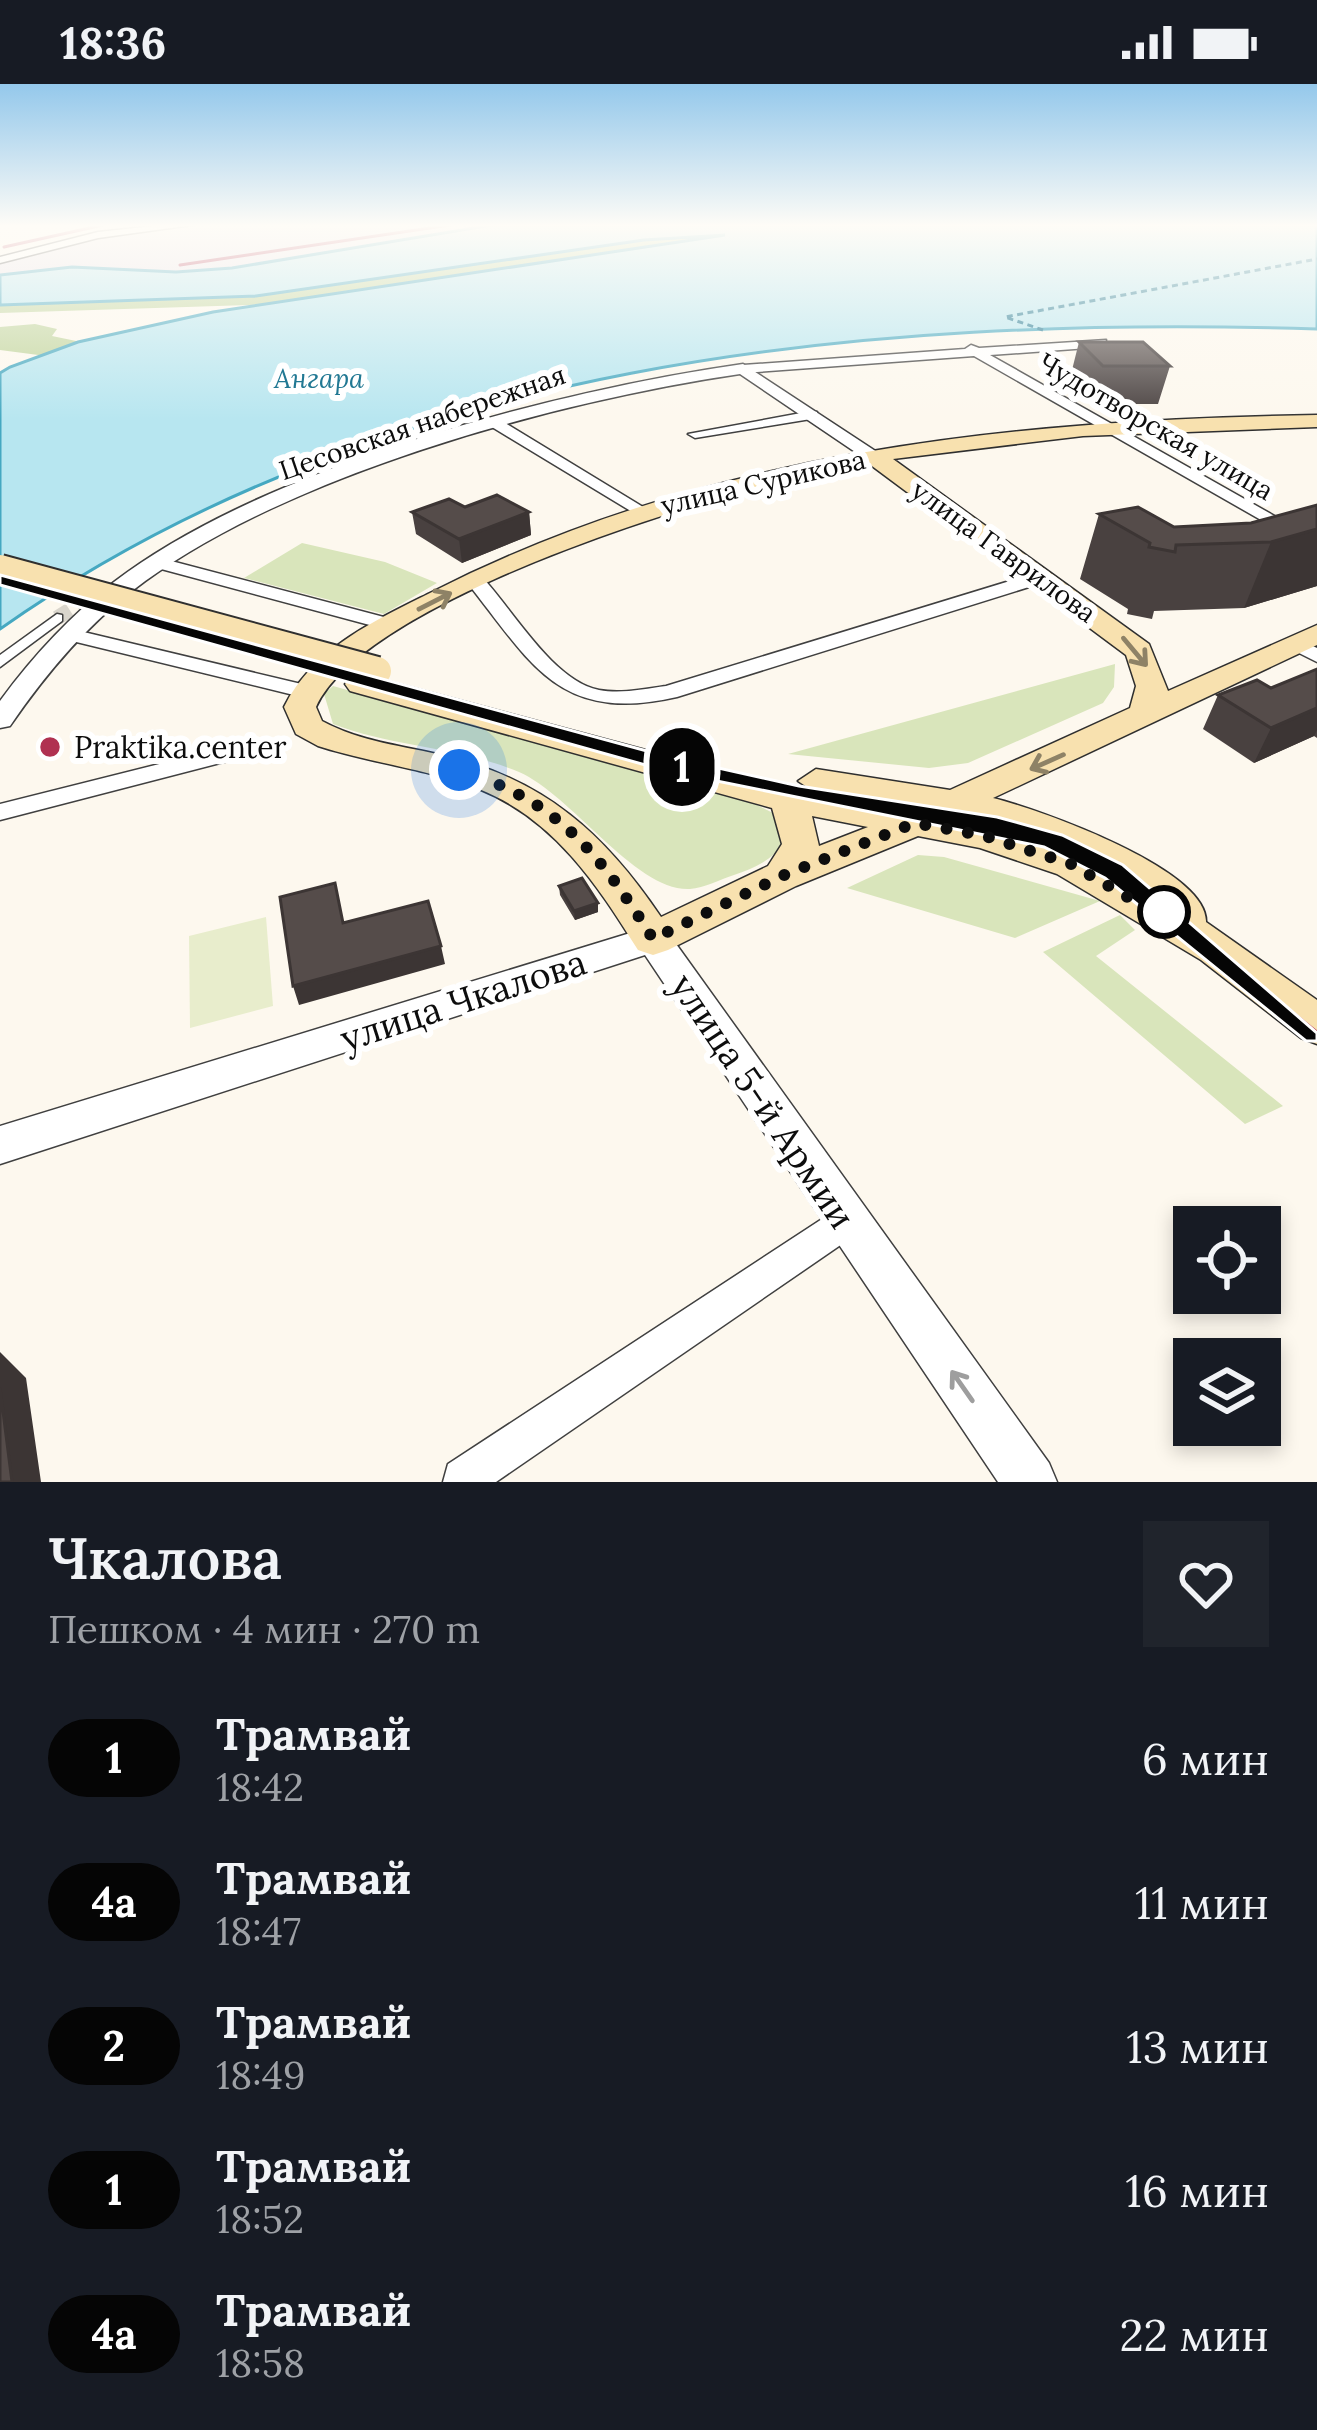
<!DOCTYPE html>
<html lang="ru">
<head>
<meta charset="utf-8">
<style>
	:root { --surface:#171b24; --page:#20242c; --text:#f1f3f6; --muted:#9ea1a6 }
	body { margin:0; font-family:Lora,serif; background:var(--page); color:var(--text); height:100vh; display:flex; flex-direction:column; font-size:45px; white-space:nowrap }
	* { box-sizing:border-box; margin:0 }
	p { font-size:39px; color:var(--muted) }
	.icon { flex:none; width:66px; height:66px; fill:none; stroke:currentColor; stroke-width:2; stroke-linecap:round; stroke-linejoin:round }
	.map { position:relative; height:1398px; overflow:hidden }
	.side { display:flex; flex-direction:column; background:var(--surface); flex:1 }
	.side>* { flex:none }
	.badge { padding:0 24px; border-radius:39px; font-size:42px; line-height:78px }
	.buttons { position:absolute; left:1173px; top:1122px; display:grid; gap:24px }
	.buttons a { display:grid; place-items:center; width:108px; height:108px; border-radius:0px; background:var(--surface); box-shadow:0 6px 18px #0003; font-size:60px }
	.you { position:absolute; width:60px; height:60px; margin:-30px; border:9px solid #fff; border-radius:50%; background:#1a73e8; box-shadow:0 0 0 18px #1a73e833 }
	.map>.badge { position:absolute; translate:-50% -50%; box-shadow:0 0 0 6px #fff }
	.round { display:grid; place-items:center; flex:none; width:126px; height:126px; border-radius:0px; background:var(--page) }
	.overview { display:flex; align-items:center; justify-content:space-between; height:204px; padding:0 48px }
	h1 { font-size:57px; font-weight:600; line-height:90px }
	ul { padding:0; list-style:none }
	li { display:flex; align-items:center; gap:36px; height:144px; padding:0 48px }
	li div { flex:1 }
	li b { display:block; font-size:45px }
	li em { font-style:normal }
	li .badge { min-width:132px; font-weight:700; text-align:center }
	.status { display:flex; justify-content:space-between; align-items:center; height:84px; padding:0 60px; background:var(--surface); direction:ltr }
	.status svg { height:33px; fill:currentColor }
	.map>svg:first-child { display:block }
	.industrial { fill:#e8e2eb }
	.green { fill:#d9e5bb }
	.forest { fill:#c0d49c }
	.pitch { fill:#e8edcc }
	.water { fill:#b7e6f0; stroke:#45a8c1; stroke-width:3 }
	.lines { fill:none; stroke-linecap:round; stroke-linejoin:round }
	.ferry { stroke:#217893; stroke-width:3; stroke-dasharray:6 4.5; stroke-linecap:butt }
	.pedestrian-tunnel { stroke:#d9d5cc; stroke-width:15; stroke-dasharray:15 8; stroke-linecap:butt }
	.pedestrian-casing { stroke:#404040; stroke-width:3 }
	.minor-casing { stroke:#404040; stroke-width:3 }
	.tertiary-casing { stroke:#404040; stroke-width:3 }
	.secondary-casing { stroke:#2f2f2f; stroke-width:3 }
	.pedestrian { fill:#fff; fill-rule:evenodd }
	.minor { fill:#fff; fill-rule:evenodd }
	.tertiary { fill:#fff; fill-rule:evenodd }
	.secondary { fill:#f8e1af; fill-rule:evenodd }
	.tram-far1 { stroke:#b03151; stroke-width:3 }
	.tram { stroke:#b03151; stroke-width:4.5 }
	.rail { stroke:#b03151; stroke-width:3 }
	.secondary-bridge-casing { stroke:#2f2f2f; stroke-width:32; stroke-linecap:butt }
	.secondary-bridge { stroke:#f8e1af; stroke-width:28 }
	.wall { fill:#494140 }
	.shaded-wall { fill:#3c3534 }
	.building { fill:#554c4a; stroke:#3c3534; stroke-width:3 }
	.oneway { stroke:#8e8266 }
	.oneway2 { stroke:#9e9e9e }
	.line { fill:#050505; stroke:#fff; stroke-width:3 }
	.walk { stroke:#0d0d0d; stroke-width:12; stroke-dasharray:0 21.6 }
	.poi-dot { fill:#b03151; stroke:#fff; stroke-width:4.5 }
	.stop-dot { fill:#fff; stroke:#050505; stroke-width:6 }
	.labels { text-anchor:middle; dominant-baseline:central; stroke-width:12; stroke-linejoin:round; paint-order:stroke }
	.far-water-label { font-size:27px; font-style:italic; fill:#217893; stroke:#fff }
	.far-street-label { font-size:27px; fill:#0d0d0d; stroke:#fff }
	.poi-label { font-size:30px; fill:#0d0d0d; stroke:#fff; text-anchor:start }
	.near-street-label { font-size:36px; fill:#0d0d0d; stroke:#fff }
</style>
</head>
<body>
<div class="status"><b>18:36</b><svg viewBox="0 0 49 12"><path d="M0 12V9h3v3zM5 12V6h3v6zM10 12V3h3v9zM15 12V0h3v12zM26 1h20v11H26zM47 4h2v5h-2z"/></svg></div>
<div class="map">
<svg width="1317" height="1398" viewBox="0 0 1317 1398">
	<rect width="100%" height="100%" fill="#fdf8ee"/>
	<path class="industrial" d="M212,141H492L232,184L176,188L72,183L0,190V177L122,148Z"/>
	<path class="green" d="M302,459L385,478L437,499L384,530L244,494Z
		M1115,580L1114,603L1103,619L968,679L929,684L788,670Z
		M333,602L753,719L777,731L785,756C774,776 754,784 734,791C721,795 704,804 690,805C636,808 572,711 519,688C460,663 392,663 333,640L324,610Z
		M918,771L944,773L1100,817L1015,854L847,804Z
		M1120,831L1135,846L1096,872L1283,1022L1245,1040L1043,868Z"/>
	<path class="forest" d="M715,152L278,220L0,229V221L256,212L644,156Z
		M35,240L57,245L52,252L81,258L46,272L0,266V243Z"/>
	<path class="pitch" d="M266,833L273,922L190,944L189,852Z"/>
	<path class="water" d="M492,141H1317V245C863,231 381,277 0,545V289L10,283L78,258L213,228L725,151L644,156L256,212L0,221V191L72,183L176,188L232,184Z"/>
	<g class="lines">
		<path class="ferry" d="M1043,246L1005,233L1317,175"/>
		<path class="pedestrian-tunnel" d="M57,534L98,508"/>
		<defs>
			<path id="pedestrian" d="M57,530L62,531V537L0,583V571Z"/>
			<path id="minor" d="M163,141H192L98,154L0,179V173L98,148Z
				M1106,256L1102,263L990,271L1317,456V468L974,272L743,289L737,285L743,281L965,265L971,261L979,264Z
				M812,327L817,328V334L695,354L688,350Z
				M487,334H497L648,426L634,429L487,340Z
				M156,473L399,537L402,541L392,547L150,482V474Z
				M1039,488L1045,490V498L677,613C558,640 532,580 466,497L475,491L482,493C513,526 553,597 599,606C621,610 644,605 666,602Z
				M71,545L314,603L317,608L306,614L64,555L61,551Z
				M1296,554L1317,564V578L1289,564L1286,560Z
				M247,658L255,660L259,665L255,670L0,736V720Z
				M845,1120L858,1125L863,1137L858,1149L496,1398H443L448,1380Z"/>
			<path id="tertiary" d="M743,280L883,372L867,376L740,290C556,317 280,392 132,507C83,545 45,591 10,642L0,644V617C33,572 70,532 114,498C266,382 555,307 743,280Z
				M653,842L666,846L1049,1379L1057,1398H998L645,871L0,1080V1042Z"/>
			<path id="secondary" d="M1317,331V343L1083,352L893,375L1149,560L1168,607L1317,541V561L993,714C1038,725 1208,785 1206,838L1317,916V960L1301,954L1201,876L1057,790L980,764L918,752L796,802L668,866L653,871L638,866C597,800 554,735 479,705C427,685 371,679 318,662L296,650L284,623C313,564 376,536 432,508C709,367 1010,336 1317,331ZM868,379L1126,571L1136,602L1130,624L950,706L816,685L798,697L816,709L969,733L1059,762L985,739L788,704L372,593H350L345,600L350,607L772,724L782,760L768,782L661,833C605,750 545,696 446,672C404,662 361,658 322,637L316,623C368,510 748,397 868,379ZM812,732L868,743L819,762Z"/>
		</defs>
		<use href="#pedestrian" class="pedestrian-casing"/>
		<use href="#minor" class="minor-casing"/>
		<use href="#tertiary" class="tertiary-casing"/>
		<use href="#secondary" class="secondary-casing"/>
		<use href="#pedestrian" class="pedestrian"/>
		<use href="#minor" class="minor"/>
		<use href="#tertiary" class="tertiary"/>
		<use href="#secondary" class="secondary"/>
		<path class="tram-far1" d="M0,497C222,558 443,623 665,680C709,691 754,702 798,710C934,736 1042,729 1156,821"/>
		<path class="tram" d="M1152,818L1317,949"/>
		<path class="rail" d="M4,163L103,141
			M180,181L450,141"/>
		<defs>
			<path id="secondary-bridge" d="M0,485L377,587"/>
		</defs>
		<use href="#secondary-bridge" class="secondary-bridge-casing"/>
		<use href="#secondary-bridge" class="secondary-bridge"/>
	</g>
	<path class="wall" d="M1079,258L1170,282L1158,320H1093L1070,294Z
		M1317,421V502L1244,524L1154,527L1152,535L1127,530L1128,525L1080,495L1099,430L1174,443L1251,439Z
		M465,423L529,428L531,451L462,479L416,450L412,428Z
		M1317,585V654L1314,652L1254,679L1203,645L1218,611L1271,604Z
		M559,802L598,828L575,836L560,811Z"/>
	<path class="shaded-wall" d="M529,428L531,451L462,479L459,455Z
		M1317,445V502L1244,524L1271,458Z
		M1317,624V646L1314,652L1254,679L1271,644Z
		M598,819V828L575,836L574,827Z
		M441,862L445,880L299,921L293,902Z
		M0,1268L26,1294L41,1398H12L0,1304Z"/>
	<path class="building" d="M1079,258H1143L1170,282H1103Z
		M497,411L529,428L459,455L412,428L449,415L465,423Z
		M1317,421V445L1271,458L1176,461L1175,468L1149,463L1150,459L1099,430L1138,423L1174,443L1251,439Z
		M1317,585V624L1271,644L1218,611L1257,596L1271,604Z
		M582,794L598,819L574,827L559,802Z
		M335,799L343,839L428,817L441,862L293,902L280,813Z
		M0,1304L12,1398H0Z"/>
	<defs><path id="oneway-shaft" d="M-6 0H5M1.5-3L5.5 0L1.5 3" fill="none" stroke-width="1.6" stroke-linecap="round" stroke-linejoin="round" transform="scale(3)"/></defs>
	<g class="oneway">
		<use href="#oneway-shaft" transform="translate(435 517) rotate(-27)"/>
		<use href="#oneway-shaft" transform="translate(1135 568) rotate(50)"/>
		<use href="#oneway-shaft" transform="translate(1047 678) rotate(156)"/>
	</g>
	<use class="oneway2" href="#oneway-shaft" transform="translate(962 1302) rotate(-125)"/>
	<linearGradient id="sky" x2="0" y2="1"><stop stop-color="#94c8eb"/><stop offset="0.42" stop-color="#fefcf7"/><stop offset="1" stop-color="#fefcf7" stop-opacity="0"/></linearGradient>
	<rect width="1317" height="337" fill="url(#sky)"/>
	<path class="line" d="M0,491L669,673L799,702L997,733L1062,751L1123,781L1317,949V957H1306L1105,794L1044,763L667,687L0,501Z"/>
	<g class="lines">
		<path class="walk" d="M459,686C559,717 599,769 653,855L782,792L915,739L985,752L1071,780L1160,832L1164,828"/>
	</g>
	<circle class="poi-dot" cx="50" cy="663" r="12"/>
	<circle class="stop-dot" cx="1164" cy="828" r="24"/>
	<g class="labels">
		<g class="far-water-label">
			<text x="319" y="294">Ангара</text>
		</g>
		<g class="far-street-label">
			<text transform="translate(422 338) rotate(-19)">Цесовская набережная</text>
			<text transform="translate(1156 342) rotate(30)">Чудотворская улица</text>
			<text transform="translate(763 398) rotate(-13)">улица Сурикова</text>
			<text transform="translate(1004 467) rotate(36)">улица Гаврилова</text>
		</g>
		<g class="poi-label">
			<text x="74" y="663">Praktika.center</text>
		</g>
		<g class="near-street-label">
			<text transform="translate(463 916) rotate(-18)">улица Чкалова</text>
			<text transform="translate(763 1017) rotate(56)">улица 5-й Армии</text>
		</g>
	</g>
</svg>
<div class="buttons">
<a><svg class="icon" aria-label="locate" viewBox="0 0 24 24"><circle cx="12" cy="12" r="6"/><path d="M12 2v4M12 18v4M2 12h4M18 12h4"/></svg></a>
<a><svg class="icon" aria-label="layers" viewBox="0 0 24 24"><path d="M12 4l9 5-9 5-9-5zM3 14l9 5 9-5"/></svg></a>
</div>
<div class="you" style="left:459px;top:686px"></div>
<b class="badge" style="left:682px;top:683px;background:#050505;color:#fff">1</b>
</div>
<section class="side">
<div class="overview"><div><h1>Чкалова</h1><p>Пешком · 4 мин · 270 m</p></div><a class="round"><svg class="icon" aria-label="heart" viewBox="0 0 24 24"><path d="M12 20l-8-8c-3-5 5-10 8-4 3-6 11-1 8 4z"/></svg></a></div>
<ul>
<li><span class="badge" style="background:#050505;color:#fff">1</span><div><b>Трамвай</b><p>18:42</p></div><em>6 мин</em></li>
<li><span class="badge" style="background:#050505;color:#fff">4a</span><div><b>Трамвай</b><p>18:47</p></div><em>11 мин</em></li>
<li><span class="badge" style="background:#050505;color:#fff">2</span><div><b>Трамвай</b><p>18:49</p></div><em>13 мин</em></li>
<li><span class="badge" style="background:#050505;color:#fff">1</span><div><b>Трамвай</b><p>18:52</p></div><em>16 мин</em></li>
<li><span class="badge" style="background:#050505;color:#fff">4a</span><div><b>Трамвай</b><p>18:58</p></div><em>22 мин</em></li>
</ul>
</section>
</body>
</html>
